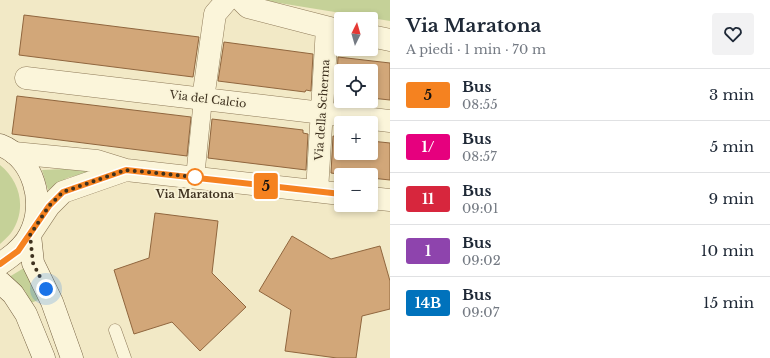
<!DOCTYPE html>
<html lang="it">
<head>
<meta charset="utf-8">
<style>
	:root { --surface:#fff; --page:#f2f2f3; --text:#1f2937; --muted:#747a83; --line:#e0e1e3 }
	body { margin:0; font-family:"Libre Baskerville",serif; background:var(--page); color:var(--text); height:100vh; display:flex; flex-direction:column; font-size:15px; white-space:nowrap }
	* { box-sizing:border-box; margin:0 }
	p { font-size:13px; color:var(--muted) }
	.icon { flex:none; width:22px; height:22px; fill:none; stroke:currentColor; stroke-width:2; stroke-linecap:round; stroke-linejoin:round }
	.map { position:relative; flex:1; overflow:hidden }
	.details { display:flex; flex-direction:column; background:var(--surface); width:380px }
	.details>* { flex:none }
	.badge { padding:0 8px; border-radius:3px; font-size:14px; line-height:26px }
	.needle { width:26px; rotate:5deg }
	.tools { position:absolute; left:334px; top:12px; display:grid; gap:8px }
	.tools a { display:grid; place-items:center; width:44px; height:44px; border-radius:4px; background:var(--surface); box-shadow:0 2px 6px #0003; font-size:20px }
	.you { position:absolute; width:20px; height:20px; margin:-10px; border:3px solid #fff; border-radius:50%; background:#1a73e8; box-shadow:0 0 0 6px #1a73e833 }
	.map>.badge { position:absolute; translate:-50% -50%; box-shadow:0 0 0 2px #fff }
	.round { display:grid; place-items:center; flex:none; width:42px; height:42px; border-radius:4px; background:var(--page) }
	.headline { display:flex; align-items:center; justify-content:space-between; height:68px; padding:0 16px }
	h1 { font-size:19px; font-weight:700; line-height:30px }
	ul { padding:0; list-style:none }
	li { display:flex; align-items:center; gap:12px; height:52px; padding:0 16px; border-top:1px solid var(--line) }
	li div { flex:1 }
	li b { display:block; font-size:15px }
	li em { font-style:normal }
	li .badge { min-width:44px; font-weight:700; text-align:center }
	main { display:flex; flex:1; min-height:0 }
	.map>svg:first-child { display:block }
	.green { fill:#c5d198 }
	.building { fill:#d2a779; stroke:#90663e }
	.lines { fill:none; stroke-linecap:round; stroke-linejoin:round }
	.service-casing { stroke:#8f7b5a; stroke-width:13 }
	.pedestrian-casing { stroke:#8f7b5a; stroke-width:19 }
	.minor-casing { stroke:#8f7b5a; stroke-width:23 }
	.tertiary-casing { stroke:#8f7b5a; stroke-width:23 }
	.secondary-casing { stroke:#715c3d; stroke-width:23 }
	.service { stroke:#fbf5da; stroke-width:12 }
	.pedestrian { stroke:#fbf5da; stroke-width:18 }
	.minor { stroke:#fbf5da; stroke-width:22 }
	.tertiary { stroke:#fbf5da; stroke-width:22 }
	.secondary { stroke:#fbf5da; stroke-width:22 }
	.line-casing { stroke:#fff; stroke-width:9 }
	.line { stroke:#f58220; stroke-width:6 }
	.walk { stroke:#3e311f; stroke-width:4; stroke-dasharray:0 7.2 }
	.stop-dot { fill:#fff; stroke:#f58220; stroke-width:2 }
	.labels { text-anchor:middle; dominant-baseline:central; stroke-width:3.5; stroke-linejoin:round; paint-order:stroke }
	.street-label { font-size:11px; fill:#3e311f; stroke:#f8f2d6 }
	.stop-label { font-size:11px; font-weight:bold; fill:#3e311f; stroke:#f8f2d6 }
</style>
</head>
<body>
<main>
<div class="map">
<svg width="390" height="358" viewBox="0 0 390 358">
	<rect width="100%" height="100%" fill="#f2e9c6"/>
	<path class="green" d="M266,0H390V21L267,1Z
		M0,165C21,182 27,210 11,233C8,237 4,240 0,244Z
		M106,167L67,178L48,190L42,170Z
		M24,268L30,281L43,298L31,303L25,291L9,277Z"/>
	<path class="building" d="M24,15L199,37L193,77L19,55Z
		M224,42L313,54L311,91L306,90L305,92L218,81Z
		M338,57L390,63V100L371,98V71H341V94H336Z
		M17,96L191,117L187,156L12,134Z
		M212,119L303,130V133L308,134L306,170L208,158Z
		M333,136L341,137V153H371V141L390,143V180L371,178V175H345L331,173Z
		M155,213L218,221L212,273L246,307L200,351L172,322L134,334L114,270L149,258Z
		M292,236L331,259L380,246L390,281V309L362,316L356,358H337L285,351L291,310L259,291Z"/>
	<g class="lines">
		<defs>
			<path id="service" d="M115,330L125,358"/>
			<path id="pedestrian" d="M195,178L203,99"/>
			<path id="minor" d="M241,0L248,7L341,31
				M371,36L390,40
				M26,78L390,121
				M203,99L215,14L227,0
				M317,191L327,28"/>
			<path id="tertiary" d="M14,153L97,161L126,170L341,194
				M371,198L390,200
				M31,233L49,206L63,192L126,170"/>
			<path id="secondary" d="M0,145C34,158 46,203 30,234C24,247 12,256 0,264
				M30,235L33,263L52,302L72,358
				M0,282L13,294L26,314L44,358"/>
		</defs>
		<use href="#service" class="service-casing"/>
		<use href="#pedestrian" class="pedestrian-casing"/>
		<use href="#minor" class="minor-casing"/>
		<use href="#tertiary" class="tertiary-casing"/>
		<use href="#secondary" class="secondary-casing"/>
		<use href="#service" class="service"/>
		<use href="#pedestrian" class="pedestrian"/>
		<use href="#minor" class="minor"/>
		<use href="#tertiary" class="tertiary"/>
		<use href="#secondary" class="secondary"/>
	</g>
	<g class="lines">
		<defs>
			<path id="line" d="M0,264L18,251L49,206L63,192L126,170L341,194"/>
		</defs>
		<use href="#line" class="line-casing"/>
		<use href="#line" class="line"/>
		<path class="walk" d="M46,289L33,263L30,235L49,206L63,192L126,170L195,177"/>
	</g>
	<circle class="stop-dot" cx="195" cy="177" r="8"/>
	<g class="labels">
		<g class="street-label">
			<text transform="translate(208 99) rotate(7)">Via del Calcio</text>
			<text transform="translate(322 110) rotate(-86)">Via della Scherma</text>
		</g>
		<g class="stop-label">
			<text x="195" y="194">Via Maratona</text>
		</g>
	</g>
</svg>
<div class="tools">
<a><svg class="needle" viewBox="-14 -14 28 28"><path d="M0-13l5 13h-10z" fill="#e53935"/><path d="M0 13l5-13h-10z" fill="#747a83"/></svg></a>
<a><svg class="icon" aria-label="locate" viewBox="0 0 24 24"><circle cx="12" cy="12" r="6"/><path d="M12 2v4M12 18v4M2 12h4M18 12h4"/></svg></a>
<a>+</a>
<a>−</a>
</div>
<div class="you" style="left:46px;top:289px"></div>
<b class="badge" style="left:266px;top:186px;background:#f58220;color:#111">5</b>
</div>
<section class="details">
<div class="headline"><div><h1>Via Maratona</h1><p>A piedi · 1 min · 70 m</p></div><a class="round"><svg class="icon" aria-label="heart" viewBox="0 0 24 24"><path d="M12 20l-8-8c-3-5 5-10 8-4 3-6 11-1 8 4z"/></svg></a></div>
<ul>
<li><span class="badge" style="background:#f58220;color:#111">5</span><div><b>Bus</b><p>08:55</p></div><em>3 min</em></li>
<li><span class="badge" style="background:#e6007e;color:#fff">1/</span><div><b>Bus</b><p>08:57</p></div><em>5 min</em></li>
<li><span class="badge" style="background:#d7263d;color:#fff">11</span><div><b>Bus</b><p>09:01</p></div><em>9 min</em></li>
<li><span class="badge" style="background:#8e44ad;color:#fff">1</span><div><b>Bus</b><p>09:02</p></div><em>10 min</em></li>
<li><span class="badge" style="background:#0072bc;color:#fff">14B</span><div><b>Bus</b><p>09:07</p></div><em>15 min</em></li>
</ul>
</section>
</main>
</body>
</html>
